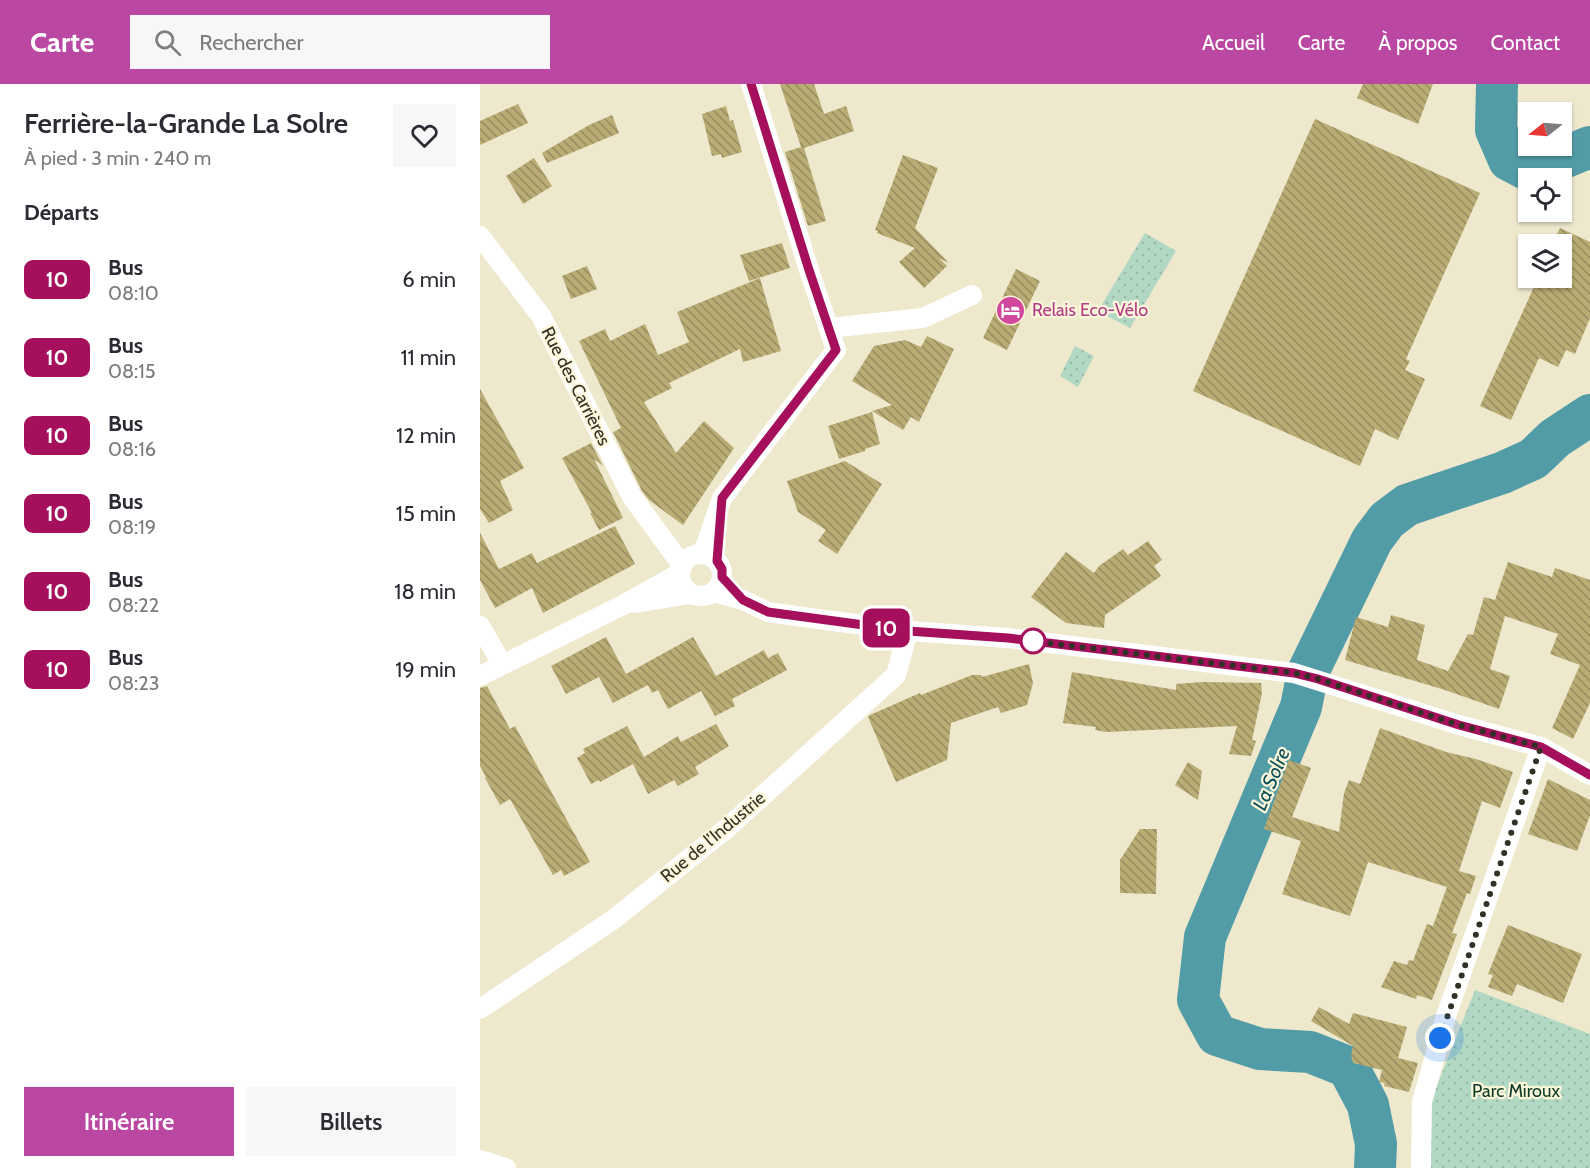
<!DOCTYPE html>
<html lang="fr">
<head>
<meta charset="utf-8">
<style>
	:root { --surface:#fff; --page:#f7f7f7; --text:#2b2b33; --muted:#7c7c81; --accent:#ba48a3 }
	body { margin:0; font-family:Cabin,sans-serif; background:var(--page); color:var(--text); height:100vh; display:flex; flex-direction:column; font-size:22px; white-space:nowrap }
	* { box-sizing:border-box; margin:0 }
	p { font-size:20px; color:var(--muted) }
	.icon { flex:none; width:33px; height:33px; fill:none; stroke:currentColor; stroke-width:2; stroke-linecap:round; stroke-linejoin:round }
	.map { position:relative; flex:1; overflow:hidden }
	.details { display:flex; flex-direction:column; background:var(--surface); width:480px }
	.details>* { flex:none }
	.badge { padding:0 12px; border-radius:9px; font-size:21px; line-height:39px }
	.needle { width:39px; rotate:253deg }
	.buttons { position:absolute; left:1038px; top:18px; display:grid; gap:12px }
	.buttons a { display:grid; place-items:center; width:54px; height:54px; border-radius:0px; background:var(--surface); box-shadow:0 2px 4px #0004; font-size:30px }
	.you { position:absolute; width:30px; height:30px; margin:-15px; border:4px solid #fff; border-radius:50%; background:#1a73e8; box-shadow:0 0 0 9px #1a73e833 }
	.map>.badge { position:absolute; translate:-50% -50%; box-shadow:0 0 0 3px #fff }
	h2 { padding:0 24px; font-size:22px; line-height:54px }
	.round { display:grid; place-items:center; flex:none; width:63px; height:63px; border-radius:0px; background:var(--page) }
	.headline { display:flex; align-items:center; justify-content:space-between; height:102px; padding:0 24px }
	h1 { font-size:28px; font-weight:600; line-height:45px }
	.cta { display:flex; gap:12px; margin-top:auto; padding:12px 24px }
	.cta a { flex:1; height:69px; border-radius:0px; background:var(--accent); color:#fff; font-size:24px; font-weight:600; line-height:69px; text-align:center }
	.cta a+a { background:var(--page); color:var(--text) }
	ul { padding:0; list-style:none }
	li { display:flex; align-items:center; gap:18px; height:78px; padding:0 24px }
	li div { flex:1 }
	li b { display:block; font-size:22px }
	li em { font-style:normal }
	li .badge { min-width:66px; font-weight:700; text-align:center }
	header { display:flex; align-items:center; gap:36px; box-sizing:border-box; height:84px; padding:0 30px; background:var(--accent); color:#fff }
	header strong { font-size:28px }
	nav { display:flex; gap:33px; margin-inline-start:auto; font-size:21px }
	.search { width:420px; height:54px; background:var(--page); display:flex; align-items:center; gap:15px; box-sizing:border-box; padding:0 21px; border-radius:0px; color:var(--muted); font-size:22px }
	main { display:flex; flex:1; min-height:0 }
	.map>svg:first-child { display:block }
	.grass { fill:url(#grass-dots) }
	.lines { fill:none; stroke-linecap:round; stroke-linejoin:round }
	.river { stroke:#529ca8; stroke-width:42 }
	.building { fill:url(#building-back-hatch) }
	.minor { stroke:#fff; stroke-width:20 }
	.line-casing { stroke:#fff; stroke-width:14 }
	.line { stroke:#a50f5b; stroke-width:9 }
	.walk { stroke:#333026; stroke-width:6; stroke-dasharray:0 10.8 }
	.stop-dot { fill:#fff; stroke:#a50f5b; stroke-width:3 }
	.labels { text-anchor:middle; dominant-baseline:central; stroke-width:4.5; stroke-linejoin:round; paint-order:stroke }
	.hotel-label { font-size:18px; fill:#b23c85; stroke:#fcf6da; text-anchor:start }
	.street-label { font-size:18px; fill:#333026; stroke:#fcf6da }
	.park-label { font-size:18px; fill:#0b3d28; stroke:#fcf6da }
	.water-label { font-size:20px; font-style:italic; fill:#0c4f58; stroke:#fcf6da }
</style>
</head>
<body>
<header>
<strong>Carte</strong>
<div class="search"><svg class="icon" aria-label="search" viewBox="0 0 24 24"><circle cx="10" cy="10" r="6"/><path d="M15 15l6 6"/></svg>Rechercher</div>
<nav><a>Accueil</a><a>Carte</a><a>À propos</a><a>Contact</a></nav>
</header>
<main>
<section class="details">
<div class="headline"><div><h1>Ferrière-la-Grande La Solre</h1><p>À pied · 3 min · 240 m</p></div><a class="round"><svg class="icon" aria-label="heart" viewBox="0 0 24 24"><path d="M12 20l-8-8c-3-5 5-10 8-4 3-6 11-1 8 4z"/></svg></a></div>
<h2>Départs</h2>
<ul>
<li><span class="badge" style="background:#a50f5b;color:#fff">10</span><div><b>Bus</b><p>08:10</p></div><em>6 min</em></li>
<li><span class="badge" style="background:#a50f5b;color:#fff">10</span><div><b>Bus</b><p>08:15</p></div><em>11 min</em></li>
<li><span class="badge" style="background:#a50f5b;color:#fff">10</span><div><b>Bus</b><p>08:16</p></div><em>12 min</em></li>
<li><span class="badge" style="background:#a50f5b;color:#fff">10</span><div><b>Bus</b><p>08:19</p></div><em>15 min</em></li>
<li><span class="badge" style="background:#a50f5b;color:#fff">10</span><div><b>Bus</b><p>08:22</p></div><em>18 min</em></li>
<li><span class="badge" style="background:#a50f5b;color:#fff">10</span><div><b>Bus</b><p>08:23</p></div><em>19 min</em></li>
</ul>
<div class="cta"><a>Itinéraire</a><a>Billets</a></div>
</section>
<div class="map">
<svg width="1110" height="1084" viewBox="0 0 1110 1084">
	<defs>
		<pattern id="grass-dots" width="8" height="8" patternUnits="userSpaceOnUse" patternTransform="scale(1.5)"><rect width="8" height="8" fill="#b1d8c3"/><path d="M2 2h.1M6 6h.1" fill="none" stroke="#99baa7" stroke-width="1.8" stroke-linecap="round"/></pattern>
		<pattern id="building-back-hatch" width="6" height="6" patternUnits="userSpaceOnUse" patternTransform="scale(1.5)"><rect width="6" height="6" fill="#b9ac74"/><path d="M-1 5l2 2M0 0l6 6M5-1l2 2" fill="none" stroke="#978c5f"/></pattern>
	</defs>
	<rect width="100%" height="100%" fill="#eee8cd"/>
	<path class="grass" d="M665,149L696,167L650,244L618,227Z
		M595,262L614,272L598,303L580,292Z
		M995,906L1110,950V1084H949L950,1019Z"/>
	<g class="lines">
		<path class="river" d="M1017,0L1016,46L1029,76L1048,86L1071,79L1110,63
			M895,1084L896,1060L888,1021L868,983L830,968L780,965L737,951L718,916L725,853L821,623L828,588L892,456L907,436L927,421L1022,389L1053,375L1075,354L1110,331"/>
	</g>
	<path class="building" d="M300,0H334L344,30L366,22L374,47L324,64L346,137L328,142L305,68L321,63Z
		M883,0H953L938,40L877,14Z
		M38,20L48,39L0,61V37Z
		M246,22L250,37L253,36L262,68L242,74L241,70L232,72L222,30Z
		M132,31L139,49L67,79L62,69L109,41Z
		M835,35L1000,109L926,275L930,277L925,286L945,295L918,356L895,345L880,382L713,307Z
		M423,71L458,84L435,144L469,179L459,174L467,182L444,204L419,178L435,164L397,149L398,147L395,146Z
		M54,74L72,102L43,120L26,92Z
		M1080,144L1110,158V234L1095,270L1086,266L1078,283L1059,274L1031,336L1000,322L1058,194H1082V160H1072Z
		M302,159L310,184L269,197L260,171Z
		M107,182L117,205L91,215L82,192Z
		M536,185L560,197L527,266L503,254Z
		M280,194L301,267L263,278L260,265L189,299L192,304L164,318L196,369L224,337L254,364L203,441L169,416L162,407L133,348L141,344L99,257L125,245L130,257L165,240L178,271L209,258L197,228Z
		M447,252L474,265L439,338L431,333L423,346L392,327L412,321L372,297L394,262L425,256L441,263Z
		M0,305L44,384L20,397L33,426L9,439L0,425Z
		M392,328L400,360L385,365V367L359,375L348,342Z
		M111,359L123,382L114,375L143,434L119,446L110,429H112L82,374Z
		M365,377L402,400L357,470L338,457L346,446L318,428L307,397Z
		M135,442L155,480L63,529L52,504L15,524L0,496V449L19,485L52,469L57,479Z
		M668,457L682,476L674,482L681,492L625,531L624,544L586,539L551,513L586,468L614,489L619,482L643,465L648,471Z
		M1028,478L1072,493L1075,484L1110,496V619L1093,655L1072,644L1100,581L1070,570L1078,550L1025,532L1010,585L1030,592L1019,625L965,606L865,576L876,533L908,543L911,531L945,541L937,576L968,587L988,550L993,551L1004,513L1015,516Z
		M126,553L146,590L213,553L236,592L284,566L288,574L298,569L307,586L252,615L255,622L235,632L221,607L188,625L178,606L172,609L168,601L133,619L119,593L86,610L71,582Z
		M549,580L553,599L547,621L521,629L518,623L471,639L467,676L416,698L388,633L390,631L440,609L441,611L492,591H501L502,593Z
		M592,588L696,606V600L723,598L781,599L782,609L772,656L776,657L771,672L749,670L757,642L626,648L615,646L616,643L583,639Z
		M7,602L30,645L35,642L110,778L84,792L81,786L73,791L30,715L20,721L5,694L6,693L0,682V604Z
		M236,640L249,662L215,683L219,690L198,702L194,696L168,710L153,680L120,698L119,696L111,700L97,674L105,669L103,665L147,642L164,673L198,652L201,658Z
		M900,644L966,668L996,675L1033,688L1020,724L1002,717L979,787L996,792L990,810L987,809L972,849L977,850L952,916L937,911L936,915L901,903L914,877L927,881L929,876L933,877L947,840L953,842L967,803L888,778L870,832L802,810L821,757L784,745L809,676L831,684L812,733L859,748L864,709L869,696L880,700Z
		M708,678L722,687L718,716L695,701Z
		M1068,695L1110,716V731L1097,767L1048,750Z
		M660,745H677L676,810L640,809V776Z
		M1028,841L1102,870L1083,919L1037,900L1032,912L1008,903L1013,891L1008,890Z
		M839,923L869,940L873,929L927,943L918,974L938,979L929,1008L904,1002L905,999L899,998L902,986L873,979L871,971L873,962L831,937Z"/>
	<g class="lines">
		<path class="minor" d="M0,152L61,232L152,413L202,481
			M349,244L443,234L492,211
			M200 491a21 21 0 1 1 42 0a21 21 0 1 1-42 0Z
			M223,470L242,414L356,266L329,186L271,0
			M234,508L263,516L288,528L316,532L428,547L528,554L814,589L979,641L1061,663L1110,691
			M155,519L210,510
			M0,542L22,580
			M0,592L143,521L200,489
			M0,925L134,835L246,745L416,591L428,547
			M0,1076L26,1084
			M941,1084L942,1018L966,932L1061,663"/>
	</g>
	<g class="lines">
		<defs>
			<path id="line" d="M271,0L329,186L356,266L242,414L237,477L242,485V493L263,516L288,528L428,547L528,554L814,589L838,595L979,641L1061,663L1110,691"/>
		</defs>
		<use href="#line" class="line-casing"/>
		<use href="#line" class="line"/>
		<path class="walk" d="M553,557H551L814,589L838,595L979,641L1061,663L960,954"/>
	</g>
	<defs>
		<symbol id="hotel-disc" viewBox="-11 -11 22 22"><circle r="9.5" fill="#d1479c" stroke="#fcf6da"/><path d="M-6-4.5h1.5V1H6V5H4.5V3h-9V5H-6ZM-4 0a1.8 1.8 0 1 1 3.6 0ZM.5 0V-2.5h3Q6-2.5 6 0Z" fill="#fff"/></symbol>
	</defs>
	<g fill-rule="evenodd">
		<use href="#hotel-disc" x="514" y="210" width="33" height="33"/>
	</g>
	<circle class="stop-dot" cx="553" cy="557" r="12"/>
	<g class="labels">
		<g class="hotel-label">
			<text x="552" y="226">Relais Eco-Vélo</text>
		</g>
		<g class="street-label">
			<text transform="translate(96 302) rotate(63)">Rue des Carrières</text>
			<text transform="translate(233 753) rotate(-40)">Rue de l'Industrie</text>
		</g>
		<g class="park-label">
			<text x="1036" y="1007">Parc Miroux</text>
		</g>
		<g class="water-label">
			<text transform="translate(791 695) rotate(-67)">La Solre</text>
		</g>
	</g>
</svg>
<div class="buttons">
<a><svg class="needle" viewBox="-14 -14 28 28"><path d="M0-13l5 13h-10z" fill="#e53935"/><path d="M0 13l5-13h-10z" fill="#7c7c81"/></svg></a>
<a><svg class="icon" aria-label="locate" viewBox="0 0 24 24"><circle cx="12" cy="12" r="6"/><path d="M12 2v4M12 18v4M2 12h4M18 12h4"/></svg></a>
<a><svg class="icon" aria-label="layers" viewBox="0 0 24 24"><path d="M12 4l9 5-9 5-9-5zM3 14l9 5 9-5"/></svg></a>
</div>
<div class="you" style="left:960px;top:954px"></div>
<b class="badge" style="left:406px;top:544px;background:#a50f5b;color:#fff">10</b>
</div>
</main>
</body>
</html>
